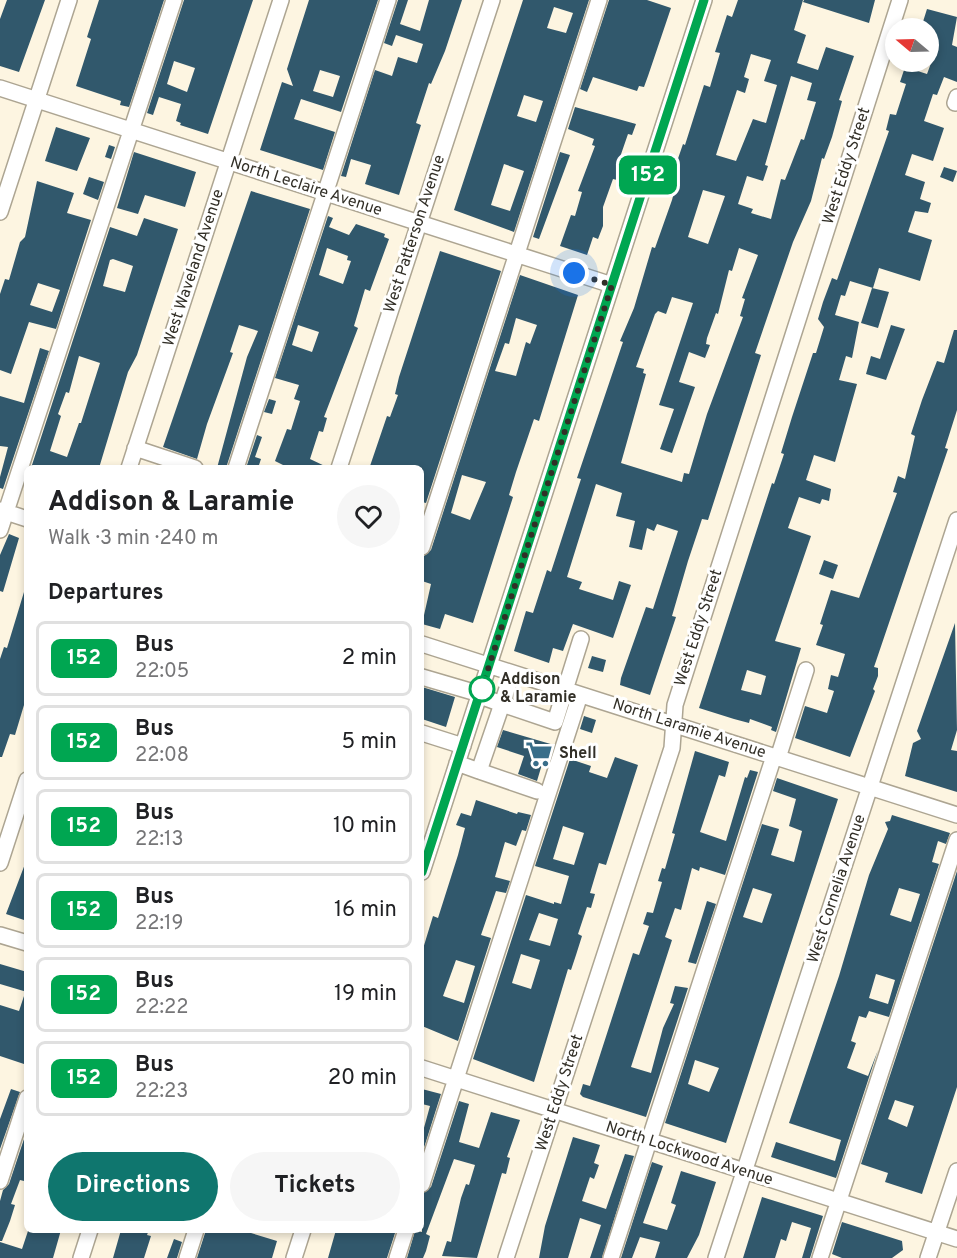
<!DOCTYPE html>
<html lang="en">
<head>
<meta charset="utf-8">
<style>
	:root { --surface:#fff; --page:#f6f6f6; --text:#202124; --muted:#757577; --line:#e0e0e0; --accent:#0f766e }
	body { margin:0; font-family:Overpass,sans-serif; background:var(--page); color:var(--text); height:100vh; display:flex; flex-direction:column; font-size:22px; white-space:nowrap }
	* { box-sizing:border-box; margin:0 }
	p { font-size:20px; color:var(--muted) }
	.icon { flex:none; width:33px; height:33px; fill:none; stroke:currentColor; stroke-width:2; stroke-linecap:round; stroke-linejoin:round }
	.map { position:relative; flex:1; overflow:hidden }
	.drawer { position:absolute; left:24px; top:465px; width:400px; height:768px; display:flex; flex-direction:column; background:var(--surface); border-radius:9px; box-shadow:0 3px 9px #0003 }
	.drawer>* { flex:none }
	.badge { padding:0 12px; border-radius:9px; font-size:21px; line-height:39px }
	.needle { width:39px; rotate:289deg }
	.buttons { position:absolute; left:885px; top:18px; display:grid; gap:12px }
	.buttons a { display:grid; place-items:center; width:54px; height:54px; border-radius:50%; background:var(--surface); box-shadow:0 3px 9px #0003; font-size:30px }
	.you { position:absolute; width:30px; height:30px; margin:-15px; border:4px solid #fff; border-radius:50%; background:#1a73e8; box-shadow:0 0 0 9px #1a73e833 }
	.map>.badge { position:absolute; translate:-50% -50%; box-shadow:0 0 0 3px #fff }
	h2 { padding:0 24px; font-size:22px; line-height:54px }
	.round { display:grid; place-items:center; flex:none; width:63px; height:63px; border-radius:32px; background:var(--page) }
	.summary { display:flex; align-items:center; justify-content:space-between; height:102px; padding:0 24px }
	h1 { font-size:28px; font-weight:700; line-height:45px }
	.primary-button { display:flex; gap:12px; margin-top:auto; padding:12px 24px }
	.primary-button a { flex:1; height:69px; border-radius:36px; background:var(--accent); color:#fff; font-size:24px; font-weight:700; line-height:69px; text-align:center }
	.primary-button a+a { background:var(--page); color:var(--text) }
	ul { padding:0; list-style:none }
	li { display:flex; align-items:center; gap:18px; height:75px; margin:0 12px 9px; padding:0 12px; border:3px solid var(--line); border-radius:9px }
	li div { flex:1 }
	li b { display:block; font-size:22px }
	li em { font-style:normal }
	li .badge { min-width:66px; font-weight:700; text-align:center }
	.map>svg:first-child { display:block }
	.building { fill:#31586c; fill-rule:evenodd }
	.lines { fill:none; stroke-linecap:round; stroke-linejoin:round }
	.minor-casing { stroke:#ada592; stroke-width:18 }
	.minor { stroke:#fff; stroke-width:15 }
	.line-casing { stroke:#fff; stroke-width:14 }
	.line { stroke:#00a651; stroke-width:9 }
	.walk { stroke:#322f27; stroke-width:6; stroke-dasharray:0 10.8 }
	.stop-dot { fill:#fff; stroke:#00a651; stroke-width:3 }
	.labels { text-anchor:middle; dominant-baseline:central; stroke-width:6; stroke-linejoin:round; paint-order:stroke }
	.street-label { font-size:16px; fill:#322f27; stroke:#fff }
	.stop-label { font-size:16px; font-weight:bold; fill:#322f27; stroke:#fff; text-anchor:start }
	.poi-label { font-size:16px; font-weight:bold; fill:#322f27; stroke:#fff; text-anchor:start }
</style>
</head>
<body>
<div class="map">
<svg width="957" height="1258" viewBox="0 0 957 1258">
	<rect width="100%" height="100%" fill="#fdf5e1"/>
	<path class="building" d="M7,0H45L19,72L0,66V19Z
		M99,0H164L129,107L120,105L121,101L76,86L91,39L87,37Z
		M184,0H253L208,134L180,125L181,123L176,121L181,104L159,97L153,115L147,113ZM174,61L195,68L187,92L167,84Z
		M309,0H378L341,112L301,99L294,119L335,132L323,170L260,150L282,82L293,86L287,69ZM320,70L340,76L333,97L313,91Z
		M398,0H408L400,24L420,31L429,0H462L445,51L431,84L429,83L416,123L421,125L399,195L365,184L371,165L351,159L346,177L341,176L375,70L392,76L398,57L417,63L423,44L396,35L392,46L384,43Z
		M523,0H589L514,232L454,210ZM554,7L573,13L566,33L547,28ZM524,95L543,101L536,122L517,116ZM504,164L524,171L510,211L491,205Z
		M609,0H647L671,8L648,76L644,87L639,86L637,91L593,77L587,92L580,89Z
		M738,0H803L794,30L806,35L797,63L818,70L826,47L854,56L839,100L842,101L832,137L824,159L822,158L811,201L793,242L755,353L761,355L708,520L702,519L688,561L672,616L676,617L650,695L620,685L621,678L646,607L653,609L678,531L657,524L654,531L647,528L642,550L629,547L635,521L616,516L622,493L596,484L567,577L582,582L579,589L613,600L619,581L631,585L613,638L573,624L563,651L553,648L549,663L514,651L526,611L533,613L547,570L551,572L581,479L577,478L623,342L620,341L634,308L652,247L655,248L672,200L677,181L671,179L683,144L685,145L704,85L710,87L720,53L715,52L727,15L732,17ZM751,54L771,60L764,81L777,85L766,123L753,119L736,161L716,155L737,90L745,93L749,79L744,77ZM791,76L812,83L807,100L816,102L804,140L801,139L785,180L781,179L771,219L751,213L753,209L738,204L747,176L763,181L768,166L765,165ZM703,190L725,196L708,244L688,237ZM739,248L758,255L742,298L745,299L740,316L743,317L707,414L689,474L684,473L682,482L621,463L646,374L643,373L644,369L636,367L655,314L658,311L666,314L672,297L693,303L659,405L674,409L660,449L672,453L695,387L679,382L689,352L705,358L710,345L706,344L707,338L716,313L718,314L729,270L732,271Z
		M804,0H875L869,23L803,2Z
		M927,9L957,17L952,45L957,47V82L944,77L937,95L933,94L924,121L944,128L933,161L912,154L905,175L925,182L920,199L931,203L928,213L915,211L908,232L932,240L920,281L879,268L873,288L850,281L845,296L841,295L835,315L859,322L852,358L846,356L839,380L857,384L835,462L814,455L806,480L831,489L829,501L822,499L820,504L799,497L788,528L811,536L775,641L801,648L776,732L771,730L772,727L750,719L749,723L734,719L699,708L772,483L774,484L784,454L781,453L792,417L813,353H816L824,327L818,319L823,302L832,278L837,280L889,131L886,130L890,114L896,115L906,84L900,82L905,67L927,74L937,47L928,44V28H921ZM747,670L766,676L761,695L741,690Z
		M575,107L636,124L632,135L628,134L618,163L623,165L617,180L613,179L603,207V226L598,239L593,237L587,255L560,246L571,215L575,216L582,192L578,191L595,146L592,145L594,139L568,129Z
		M56,127L90,138L77,171L45,161Z
		M109,145L115,147L111,159L105,157Z
		M134,152L196,172L185,207L145,195L138,214L117,208Z
		M560,152L570,155L539,239L533,237Z
		M944,167L957,171L953,182L940,177Z
		M89,177L104,182L98,200L83,194Z
		M37,181L74,193L67,213L91,220L56,329L29,322L11,374L0,370V294L5,279L9,280L20,242L25,237ZM38,283L60,290L52,312L30,305Z
		M251,191L310,209L226,468H217L247,357L258,331L239,325L230,352L233,353L207,424L197,459L163,447Z
		M328,216L333,218L329,227L349,235L356,224L385,234L384,237L389,239L370,291L365,289L354,326L358,328L324,417L327,418L323,432L319,431L310,459L329,468H289L275,461L287,429L291,430L300,401L294,399L299,385L275,378ZM327,248L348,256L347,260L351,261L343,284L319,275ZM298,325L319,332L312,352L292,345Z
		M144,218L178,229L137,355L128,372L99,468H31L110,227L137,236ZM113,259L133,266L125,292L103,286L110,260ZM79,356L100,363L81,423H79L67,457L50,451L61,416L58,414L66,392L69,393Z
		M440,251L501,271L426,503L422,502V468L370,466L387,416L390,417L398,395L395,394L399,377Z
		M520,275L578,295L539,421L534,419L516,472L509,495L513,497L473,623L445,614L440,629L422,624L431,584L422,581V563L424,556L431,550ZM516,318L537,325L530,344L526,342L516,376L495,371L505,343L509,344ZM462,475L486,482L470,520L451,513Z
		M872,288L889,292L878,328L861,323Z
		M891,325L905,329L886,380L866,374L871,356L880,359Z
		M954,330H957V410L945,448L948,449L874,667L878,668V676L873,689L875,691L850,757L795,738L805,706L827,713L834,691L828,689L831,675L838,677L845,654L816,645L823,625L820,624L831,590L859,598L897,493L893,492L898,476L905,479L915,436L911,434L922,400L937,361L944,363Z
		M40,348L49,351L3,489L0,488V477L8,447L0,446V396L24,403Z
		M269,399L276,401L272,414L264,412Z
		M257,435L262,437L255,457L261,459L258,468H246Z
		M9,534L19,538L3,592L0,591V555Z
		M824,560L838,565L833,579L819,574Z
		M24,592L27,593V695L15,735L10,734L2,757H0V659L4,647L7,648Z
		M955,623L957,730L951,750L957,751V792L905,776L913,743L921,739L917,731Z
		M592,656L606,660L603,672L588,668Z
		M422,687L455,697L446,727L422,719Z
		M584,716L596,720L592,733L580,729Z
		M503,730L554,745L548,762L543,761L537,781L518,774L524,756L497,747Z
		M695,751L729,762L725,777L719,775L700,832L726,841L745,777L747,778L750,770L758,772L725,875L700,867L699,871L692,868L681,910L675,908L665,937L672,940L631,1067L651,1073L663,1028L674,1004L670,1003L675,986L688,988L646,1117L583,1097L580,1094L583,1084L590,1086L633,953L639,955L649,926L643,924L647,912L653,913L662,882L658,881L662,868L665,869L675,834L672,833Z
		M615,757L638,765L606,865L599,863L590,893L595,894L591,908L587,907L578,934L582,936L576,955L571,970L568,969L534,1082L473,1059L526,895L554,904V902L561,904L569,876L535,866L570,759L591,766L589,772L607,778ZM563,826L584,833L574,865L553,859ZM539,913L558,919L550,946L529,940ZM521,954L540,960L531,989L512,983Z
		M777,778L838,799L726,1143L665,1123L762,824L779,829L771,855L794,862L802,831L789,826L796,799L773,791ZM753,888L772,894L762,923L743,917ZM695,1060L719,1068L709,1092L688,1084Z
		M476,800L517,814L518,812L531,815L526,831L522,830L516,846L505,842L495,877L510,881L506,893L496,891L481,935L491,938L458,1041L422,1026V952L433,916L438,918L458,855L465,828L456,825L461,813L471,816ZM456,960L475,966L464,1003L443,996Z
		M892,815L950,833L946,844L938,841L932,862L939,864L889,1017L869,1011L866,1018L859,1016L851,1041L856,1043L847,1068L868,1076L878,1050L836,1178L771,1157L776,1142L835,1161L841,1140L789,1123L839,976L869,875L888,829L885,822L890,821ZM899,888L920,894L911,922L890,915ZM876,974L895,980L888,1004L869,998Z
		M25,864L27,865V921L6,914Z
		M957,871V1087L922,1194L885,1182L888,1173L861,1164ZM895,1100L914,1106L907,1127L888,1119Z
		M707,901L716,904L696,964L688,962Z
		M0,964L27,972V992L0,984Z
		M25,993H27V1065L0,1056V1005L19,1011Z
		M11,1089L20,1092L0,1149V1119Z
		M422,1089L441,1094L422,1154V1135L430,1106L422,1104Z
		M459,1101L469,1104L459,1142L479,1148L491,1112L520,1120L507,1157L510,1158L506,1174L502,1173L477,1258L442,1256L447,1241L451,1242L461,1198L466,1184L469,1185L475,1165L454,1159L426,1234L430,1236L426,1251L423,1258H407L415,1231L422,1232V1193L431,1187Z
		M27,1130L24,1181L20,1180L11,1204L15,1205L10,1221L2,1241H0V1201L3,1190L9,1184Z
		M573,1137L600,1145L594,1163L599,1165L594,1179L590,1177L582,1201L606,1209L625,1154L634,1156L602,1258H590L601,1225L580,1218L568,1258H539L545,1226Z
		M652,1162L663,1166L643,1223L667,1230L676,1205L671,1203L681,1171L716,1182L699,1235L687,1258H655L660,1242L640,1237L632,1258H621Z
		M762,1197L823,1216L810,1258H802L811,1228L792,1222L786,1241L781,1239L775,1258H743Z
		M842,1222L902,1241L903,1250L892,1258H842L832,1254Z
		M33,1230H61L53,1258H0V1242L22,1249L28,1231Z
		M121,1230H149L147,1235L151,1236L144,1258H113Z
		M206,1230H241L277,1241L272,1258H197Z
		M336,1230H396L387,1258H328Z
		M174,1239L182,1242L177,1258H167Z"/>
	<g class="lines">
		<defs>
			<path id="minor" d="M0,88L612,285
				M955,103L957,97
				M0,212L69,0
				M135,448L195,468
				M129,468L281,0
				M236,468L388,0
				M339,468L492,0
				M0,510L27,519
				M0,530L174,0
				M422,547L599,0
				M422,644L957,815
				M512,673L502,704L555,722L581,639
				M422,677L480,694
				M422,733L463,746
				M778,758L806,670
				M457,763L479,771L502,704L480,696
				M479,771L537,791
				M0,863L27,780
				M422,872L704,0
				M0,935L27,943
				M422,1068L957,1239
				M0,1181L27,1098
				M422,1184L580,695
				M81,1258L90,1230
				M187,1258L196,1230
				M294,1258L303,1230
				M397,1258L406,1230
				M506,1258L672,748L675,705L900,0
				M611,1258L774,756
				M716,1258L957,520
				M820,1258L957,840
				M928,1258L957,1171"/>
		</defs>
		<use href="#minor" class="minor-casing"/>
		<use href="#minor" class="minor"/>
	</g>
	<g class="lines">
		<defs>
			<path id="line" d="M422,872L704,0"/>
		</defs>
		<use href="#line" class="line-casing"/>
		<use href="#line" class="line"/>
		<path class="walk" d="M482,689L480,694L612,285L574,273"/>
	</g>
	<defs>
		<symbol id="supermarket-bare" viewBox="-9 -9 18 18"><path d="M-6-5.5h2.5l.6 2H6L4.5 2H-2.5L-4.4-4H-6ZM-1.5 3.2a1.3 1.3 0 1 0 .1 0ZM3 3.2a1.3 1.3 0 1 0 .1 0Z" fill="#396e8a" stroke="#fff" stroke-width="2.5" paint-order="stroke"/></symbol>
	</defs>
	<g fill-rule="evenodd">
		<use href="#supermarket-bare" x="520" y="735" width="38" height="38"/>
	</g>
	<circle class="stop-dot" cx="482" cy="689" r="12"/>
	<g class="labels">
		<g class="street-label">
			<text transform="translate(847 166) rotate(-72)">West Eddy Street</text>
			<text transform="translate(306 187) rotate(18)">North Leclaire Avenue</text>
			<text transform="translate(415 234) rotate(-72)">West Patterson Avenue</text>
			<text transform="translate(194 268) rotate(-72)">West Waveland Avenue</text>
			<text transform="translate(699 628) rotate(-72)">West Eddy Street</text>
			<text transform="translate(689 729) rotate(18)">North Laramie Avenue</text>
			<text transform="translate(837 889) rotate(-72)">West Cornelia Avenue</text>
			<text transform="translate(560 1093) rotate(-72)">West Eddy Street</text>
			<text transform="translate(689 1154) rotate(18)">North Lockwood Avenue</text>
		</g>
		<g class="stop-label">
			<text x="500" y="680">Addison<tspan x="500" dy="18">&amp; Laramie</tspan></text>
		</g>
		<g class="poi-label">
			<text x="559" y="754">Shell</text>
		</g>
	</g>
</svg>
<div class="buttons">
<a><svg class="needle" viewBox="-14 -14 28 28"><path d="M0-13l5 13h-10z" fill="#e53935"/><path d="M0 13l5-13h-10z" fill="#757577"/></svg></a>
</div>
<div class="you" style="left:574px;top:273px"></div>
<b class="badge" style="left:648px;top:175px;background:#00a651;color:#fff">152</b>
<section class="drawer">
<div class="summary"><div><h1>Addison &amp; Laramie</h1><p>Walk · 3 min · 240 m</p></div><a class="round"><svg class="icon" aria-label="heart" viewBox="0 0 24 24"><path d="M12 20l-8-8c-3-5 5-10 8-4 3-6 11-1 8 4z"/></svg></a></div>
<h2>Departures</h2>
<ul>
<li><span class="badge" style="background:#00a651;color:#fff">152</span><div><b>Bus</b><p>22:05</p></div><em>2 min</em></li>
<li><span class="badge" style="background:#00a651;color:#fff">152</span><div><b>Bus</b><p>22:08</p></div><em>5 min</em></li>
<li><span class="badge" style="background:#00a651;color:#fff">152</span><div><b>Bus</b><p>22:13</p></div><em>10 min</em></li>
<li><span class="badge" style="background:#00a651;color:#fff">152</span><div><b>Bus</b><p>22:19</p></div><em>16 min</em></li>
<li><span class="badge" style="background:#00a651;color:#fff">152</span><div><b>Bus</b><p>22:22</p></div><em>19 min</em></li>
<li><span class="badge" style="background:#00a651;color:#fff">152</span><div><b>Bus</b><p>22:23</p></div><em>20 min</em></li>
</ul>
<div class="primary-button"><a>Directions</a><a>Tickets</a></div>
</section>
</div>
</body>
</html>
